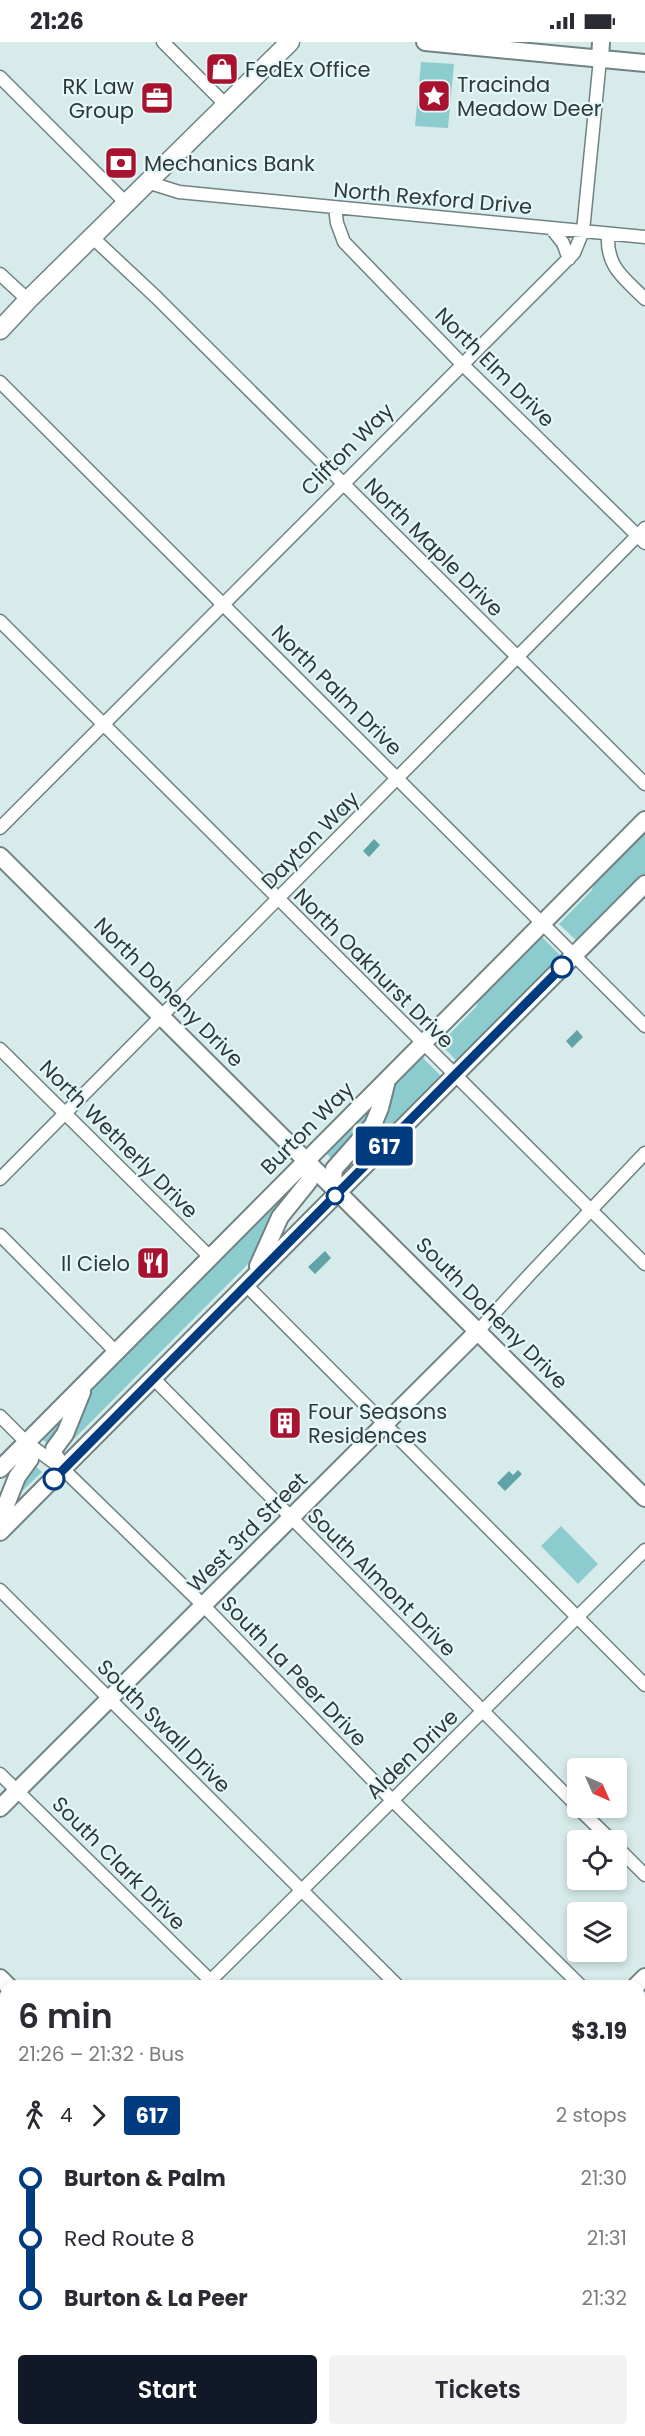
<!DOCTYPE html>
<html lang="en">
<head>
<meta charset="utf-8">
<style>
	:root { --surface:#fff; --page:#f2f2f3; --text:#2b2b33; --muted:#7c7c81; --accent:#111827 }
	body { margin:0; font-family:Poppins,sans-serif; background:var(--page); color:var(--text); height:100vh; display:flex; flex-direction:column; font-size:22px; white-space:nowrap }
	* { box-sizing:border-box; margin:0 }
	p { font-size:20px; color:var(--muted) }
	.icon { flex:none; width:33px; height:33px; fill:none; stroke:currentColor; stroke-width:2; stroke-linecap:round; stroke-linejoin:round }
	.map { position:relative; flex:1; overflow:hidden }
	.details { position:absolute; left:0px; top:1938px; width:645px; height:456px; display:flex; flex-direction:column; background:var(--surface); border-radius:18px 18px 0 0; box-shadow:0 3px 9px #0003 }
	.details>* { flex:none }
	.badge { padding:0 12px; border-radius:4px; font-size:21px; line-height:39px }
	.needle { width:39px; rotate:135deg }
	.fabs { position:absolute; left:567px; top:1716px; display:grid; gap:12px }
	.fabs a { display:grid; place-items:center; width:60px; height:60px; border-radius:6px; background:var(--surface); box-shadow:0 3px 9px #0003; font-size:30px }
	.map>.badge { position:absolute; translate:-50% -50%; box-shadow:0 0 0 3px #fff }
	.legs { display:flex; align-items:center; gap:9px; height:66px; padding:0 18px; font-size:20px }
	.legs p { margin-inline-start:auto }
	.overview { display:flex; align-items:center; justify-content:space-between; height:102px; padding:0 18px }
	h1 { font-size:33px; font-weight:600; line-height:45px }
	.primary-button { display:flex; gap:12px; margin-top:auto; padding:12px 18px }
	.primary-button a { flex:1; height:69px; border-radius:6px; background:var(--accent); color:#fff; font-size:24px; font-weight:600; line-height:69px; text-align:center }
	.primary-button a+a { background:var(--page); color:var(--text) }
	ul { padding:0 18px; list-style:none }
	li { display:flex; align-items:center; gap:21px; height:60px; font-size:22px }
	li i { display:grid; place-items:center; width:9px; height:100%; margin:0 8px; background:currentColor }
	li i::after { content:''; width:15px; height:15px; margin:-8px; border:4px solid; border-radius:50%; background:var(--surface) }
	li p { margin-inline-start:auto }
	li:first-child i { background:linear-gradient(#0000 50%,currentColor 0) }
	li:last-child i { background:linear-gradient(currentColor 50%,#0000 0) }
	.status { display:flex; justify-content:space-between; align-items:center; height:42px; padding:0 30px; background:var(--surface); direction:ltr }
	.status svg { height:16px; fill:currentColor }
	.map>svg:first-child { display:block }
	.green { fill:#8cccce }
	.water { fill:#60a4a7 }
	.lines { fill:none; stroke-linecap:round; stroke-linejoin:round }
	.street-casing { stroke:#708283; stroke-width:15 }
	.secondary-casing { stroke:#708283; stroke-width:20 }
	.primary-casing { stroke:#708283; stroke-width:21 }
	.street { stroke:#fff; stroke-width:12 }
	.secondary { stroke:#fff; stroke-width:16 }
	.primary { stroke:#fff; stroke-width:18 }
	.line-1-casing { stroke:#fff; stroke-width:14 }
	.line-1 { stroke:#003b80; stroke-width:9 }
	.stop-1-dot { fill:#fff; stroke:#003b80; stroke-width:3 }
	.labels { text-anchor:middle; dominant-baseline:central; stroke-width:4.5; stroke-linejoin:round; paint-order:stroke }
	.poi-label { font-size:21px; fill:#303838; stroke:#e4f8f9; text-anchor:start }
	.street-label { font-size:21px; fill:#303838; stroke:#e4f8f9 }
</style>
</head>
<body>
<div class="status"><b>21:26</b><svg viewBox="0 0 49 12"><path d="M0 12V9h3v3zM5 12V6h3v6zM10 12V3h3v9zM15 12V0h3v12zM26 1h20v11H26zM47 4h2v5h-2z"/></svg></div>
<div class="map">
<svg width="645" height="2394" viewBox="0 0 645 2394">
	<rect width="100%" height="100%" fill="#d7ebeb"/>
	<path class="green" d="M421,20L454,22L448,86L415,84Z
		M645,790V834L579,901L559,882L592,848L594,840Z
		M541,894L560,913L521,954L515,965L459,1021L440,1002L476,965L479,956Z
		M421,1014L444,1037C423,1057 365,1120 341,1127L399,1036Z
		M374,1061L377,1066L335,1120L326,1111Z
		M300,1140L264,1206L60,1411L90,1345L287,1147Z
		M70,1365L51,1405L40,1395Z
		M32,1421L42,1430L16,1455Z
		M561,1484L598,1522L578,1542L541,1504Z"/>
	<path class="water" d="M339,764L346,769L334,782L330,775Z
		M374,797L380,803L369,815L363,809Z
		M577,988L583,995L572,1006L566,999Z
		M325,1209L331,1216L315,1232L308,1225Z
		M518,1428L522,1432L505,1449L497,1441L509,1429L513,1433Z"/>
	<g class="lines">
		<defs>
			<path id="street" d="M163,0L226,63
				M0,35L126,161
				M147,140L179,150L645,195
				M335,166L337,181L344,200L462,322L645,501
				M552,187L563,201L569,217
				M608,192C606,225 623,235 645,257
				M92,195L156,255L645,742
				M0,232L28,258
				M0,340L645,984
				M0,579L645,1222
				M0,786L574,211L583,189L600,17
				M0,1007L210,1215
				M0,1137L645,486
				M0,1193L116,1310
				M246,1243L645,1643
				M478,1289L531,1231L645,1111
				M153,1336L578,1765
				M0,1374L26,1400L64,1428L204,1564L392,1758L581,1944
				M0,1548L398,1944
				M0,1732L215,1943
				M578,1766L611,1798
				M616,1804L645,1833
				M205,1944L645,1508
				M639,2116L645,2110
				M0,2148L6,2142
				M0,2161L6,2154
				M639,2271L645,2265
				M0,2327L6,2331
				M71,2388L77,2394
				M250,2394L253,2388
				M383,2394L386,2388
				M520,2394L523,2388"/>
			<path id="secondary" d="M425,0L645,21
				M600,17L601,0
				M0,814L645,1456
				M338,1150L333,1139L334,1127L373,1083L380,1066L387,1038
				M258,1224L280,1175L309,1139L311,1129L307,1118
				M0,1427L645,778
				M64,1428L54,1413V1407L65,1392L82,1350
				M0,1478L17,1435L30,1417L31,1410L26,1400
				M0,1490L645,842
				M0,1766L478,1289
				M0,1936L8,1944
				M636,1944L645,1935
				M543,2388L563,2394
				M114,2394L120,2388"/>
			<path id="primary" d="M0,288L28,258L290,0"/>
		</defs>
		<use href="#street" class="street-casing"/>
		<use href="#secondary" class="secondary-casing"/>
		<use href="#primary" class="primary-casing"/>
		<use href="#street" class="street"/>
		<use href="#secondary" class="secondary"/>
		<use href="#primary" class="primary"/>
	</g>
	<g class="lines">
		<defs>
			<path id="line-1" d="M54,1437L562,925"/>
		</defs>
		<use href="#line-1" class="line-1-casing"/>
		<use href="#line-1" class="line-1"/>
	</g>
	<defs>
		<symbol id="shop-square" viewBox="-11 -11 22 22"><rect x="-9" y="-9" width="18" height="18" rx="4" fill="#a9122f" stroke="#e4f8f9"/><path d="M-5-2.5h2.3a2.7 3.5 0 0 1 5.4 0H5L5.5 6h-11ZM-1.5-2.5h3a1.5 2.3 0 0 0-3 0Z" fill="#fff"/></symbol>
		<symbol id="sight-square" viewBox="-11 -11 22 22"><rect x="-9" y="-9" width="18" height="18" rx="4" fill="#a9122f" stroke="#e4f8f9"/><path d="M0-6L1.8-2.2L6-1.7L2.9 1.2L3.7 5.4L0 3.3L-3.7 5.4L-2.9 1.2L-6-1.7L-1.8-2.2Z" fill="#fff"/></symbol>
		<symbol id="office-square" viewBox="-11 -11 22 22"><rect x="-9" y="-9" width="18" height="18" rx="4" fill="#a9122f" stroke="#e4f8f9"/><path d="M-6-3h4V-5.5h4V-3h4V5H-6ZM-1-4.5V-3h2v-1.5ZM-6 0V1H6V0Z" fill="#fff"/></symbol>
		<symbol id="bank-square" viewBox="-11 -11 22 22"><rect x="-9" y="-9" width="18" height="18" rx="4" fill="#a9122f" stroke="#e4f8f9"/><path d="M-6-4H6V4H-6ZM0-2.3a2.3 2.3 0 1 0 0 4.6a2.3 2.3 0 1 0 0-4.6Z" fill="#fff"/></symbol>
		<symbol id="restaurant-square" viewBox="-11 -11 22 22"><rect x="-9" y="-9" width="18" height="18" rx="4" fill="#a9122f" stroke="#e4f8f9"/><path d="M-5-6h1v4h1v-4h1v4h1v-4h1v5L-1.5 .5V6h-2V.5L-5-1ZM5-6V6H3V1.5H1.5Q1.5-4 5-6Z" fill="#fff"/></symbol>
		<symbol id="building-square" viewBox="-11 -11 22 22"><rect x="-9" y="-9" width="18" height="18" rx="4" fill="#a9122f" stroke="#e4f8f9"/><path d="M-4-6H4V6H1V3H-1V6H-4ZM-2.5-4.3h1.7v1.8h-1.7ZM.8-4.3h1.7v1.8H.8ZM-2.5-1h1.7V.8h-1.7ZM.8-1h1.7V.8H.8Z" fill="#fff"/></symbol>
	</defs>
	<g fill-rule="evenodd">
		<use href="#shop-square" x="203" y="8" width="38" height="38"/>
		<use href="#sight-square" x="415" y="35" width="38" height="38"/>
		<use href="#office-square" x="138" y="37" width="38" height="38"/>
		<use href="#bank-square" x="102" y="102" width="38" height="38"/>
		<use href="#restaurant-square" x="134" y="1202" width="38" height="38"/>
		<use href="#building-square" x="266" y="1362" width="38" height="38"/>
	</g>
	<g class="stop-1-dot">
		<circle cx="562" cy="925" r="10"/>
		<circle cx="335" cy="1154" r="8"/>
		<circle cx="54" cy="1437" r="10"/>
	</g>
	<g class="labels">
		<g class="poi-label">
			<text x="245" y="27">FedEx Office</text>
			<text x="457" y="42">Tracinda<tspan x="457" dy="24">Meadow Deer</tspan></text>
			<text x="134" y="44" text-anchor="end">RK Law<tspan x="134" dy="24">Group</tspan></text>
			<text x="144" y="121">Mechanics Bank</text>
			<text x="130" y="1221" text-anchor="end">Il Cielo</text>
			<text x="308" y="1369">Four Seasons<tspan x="308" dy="24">Residences</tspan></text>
		</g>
		<g class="street-label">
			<text transform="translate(433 156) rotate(5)">North Rexford Drive</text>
			<text transform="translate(495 325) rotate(45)">North Elm Drive</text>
			<text transform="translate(347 407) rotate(-45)">Clifton Way</text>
			<text transform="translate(434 505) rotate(45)">North Maple Drive</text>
			<text transform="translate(337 648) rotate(45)">North Palm Drive</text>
			<text transform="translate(310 798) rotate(-45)">Dayton Way</text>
			<text transform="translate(374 926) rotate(45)">North Oakhurst Drive</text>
			<text transform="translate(169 950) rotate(45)">North Doheny Drive</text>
			<text transform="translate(307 1086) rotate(-45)">Burton Way</text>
			<text transform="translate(119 1097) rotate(45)">North Wetherly Drive</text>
			<text transform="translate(492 1271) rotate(45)">South Doheny Drive</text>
			<text transform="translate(247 1490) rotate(-45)">West 3rd Street</text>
			<text transform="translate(382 1540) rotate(45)">South Almont Drive</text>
			<text transform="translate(294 1629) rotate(46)">South La Peer Drive</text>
			<text transform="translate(164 1684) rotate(45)">South Swall Drive</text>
			<text transform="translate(412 1712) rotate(-44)">Alden Drive</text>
			<text transform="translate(119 1821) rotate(45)">South Clark Drive</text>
		</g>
	</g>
</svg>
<div class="fabs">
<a><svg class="needle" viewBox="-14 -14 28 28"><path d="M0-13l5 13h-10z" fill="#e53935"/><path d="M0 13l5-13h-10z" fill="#7c7c81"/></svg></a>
<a><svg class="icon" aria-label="locate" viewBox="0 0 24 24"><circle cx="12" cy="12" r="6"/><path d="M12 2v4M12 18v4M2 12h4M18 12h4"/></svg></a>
<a><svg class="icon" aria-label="layers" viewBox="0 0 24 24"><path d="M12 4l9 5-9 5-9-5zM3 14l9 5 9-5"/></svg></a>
</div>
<b class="badge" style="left:384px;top:1104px;background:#003b80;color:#fff">617</b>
<section class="details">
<div class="overview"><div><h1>6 min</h1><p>21:26 – 21:32 · Bus</p></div><b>$3.19</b></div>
<div class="legs"><svg class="icon" aria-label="walk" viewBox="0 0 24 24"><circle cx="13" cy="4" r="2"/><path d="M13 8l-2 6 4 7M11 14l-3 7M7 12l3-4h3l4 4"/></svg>4<svg class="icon" aria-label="forward" viewBox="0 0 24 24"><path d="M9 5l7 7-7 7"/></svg><b class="badge" style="background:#003b80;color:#fff">617</b><p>2 stops</p></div>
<ul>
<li><i style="color:#003b80"></i><b>Burton &amp; Palm</b><p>21:30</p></li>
<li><i style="color:#003b80"></i><span>Red Route 8</span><p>21:31</p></li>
<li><i style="color:#003b80"></i><b>Burton &amp; La Peer</b><p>21:32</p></li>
</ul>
<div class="primary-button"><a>Start</a><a>Tickets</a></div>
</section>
</div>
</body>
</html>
